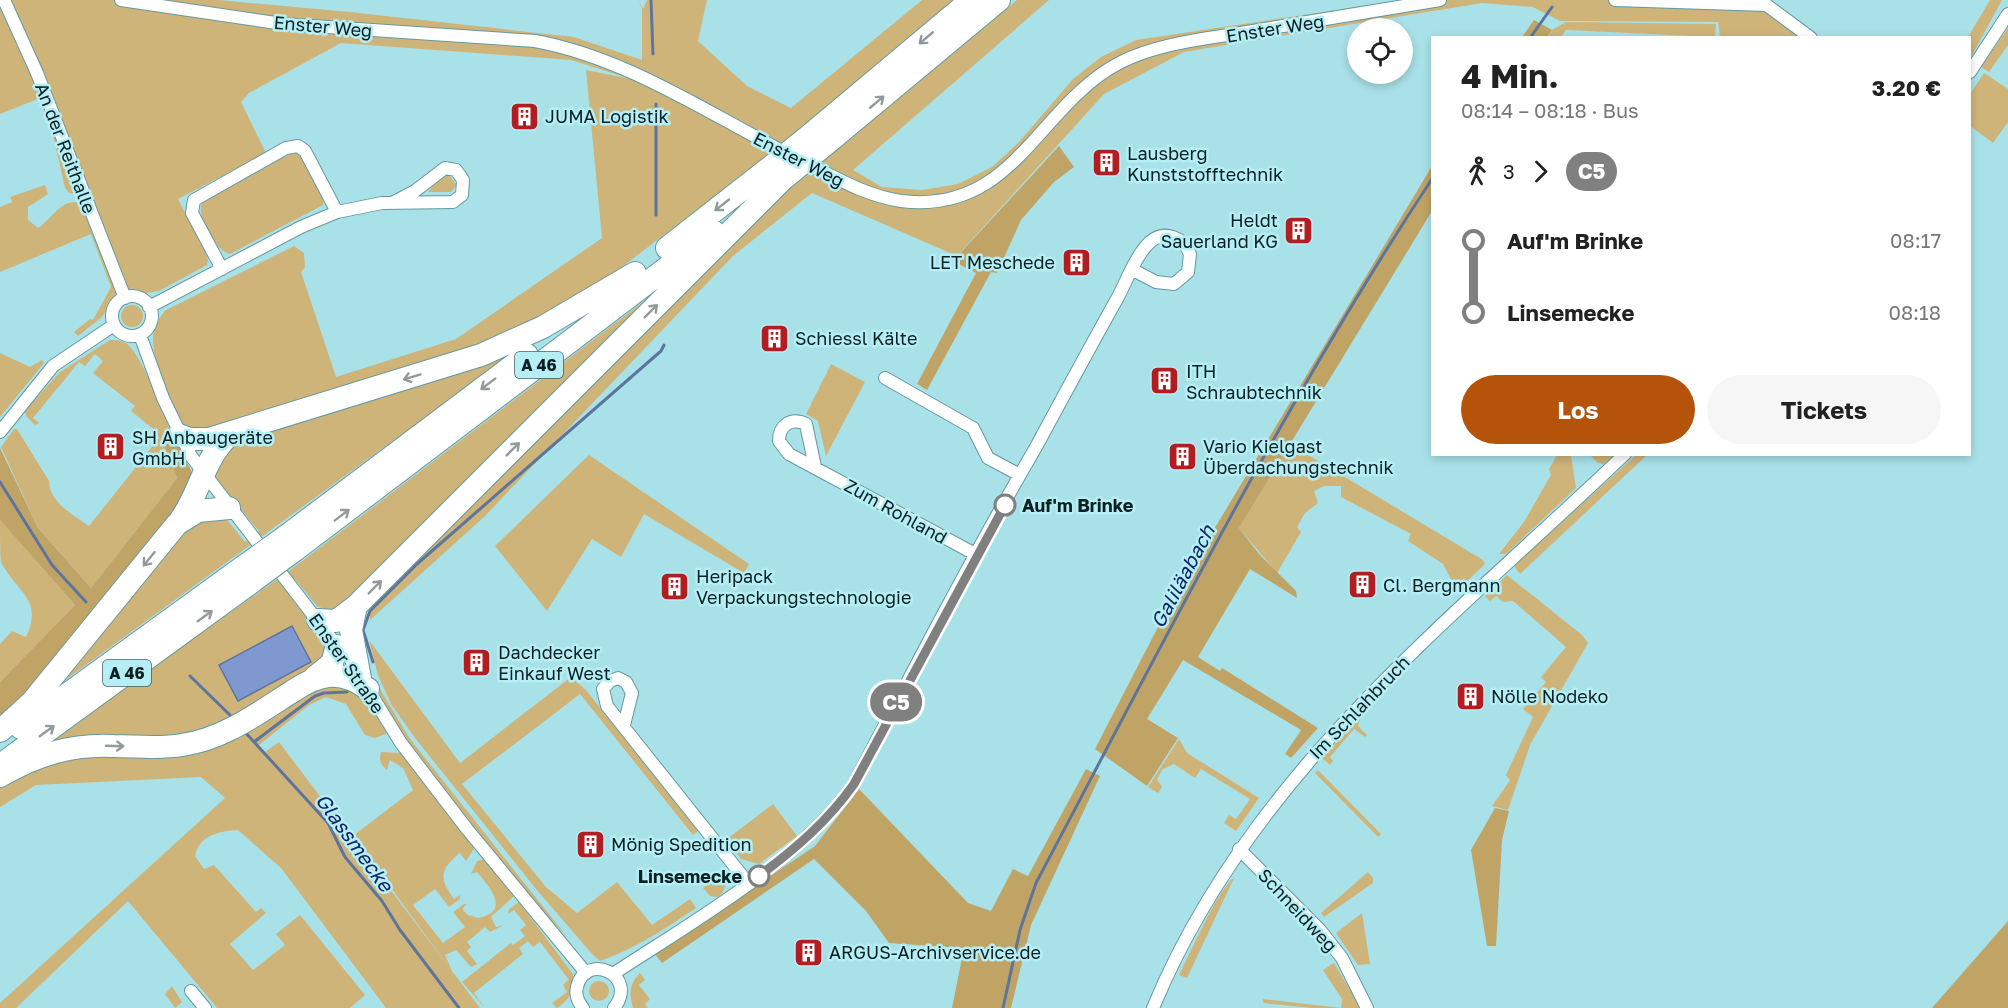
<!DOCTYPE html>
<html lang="de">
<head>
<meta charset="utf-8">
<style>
	:root { --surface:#fff; --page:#f6f6f6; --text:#222; --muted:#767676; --accent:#b45309 }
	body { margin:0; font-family:"Golos Text",sans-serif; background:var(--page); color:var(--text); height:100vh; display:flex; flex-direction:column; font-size:22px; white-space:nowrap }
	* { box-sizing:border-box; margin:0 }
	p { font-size:20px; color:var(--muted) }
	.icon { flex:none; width:33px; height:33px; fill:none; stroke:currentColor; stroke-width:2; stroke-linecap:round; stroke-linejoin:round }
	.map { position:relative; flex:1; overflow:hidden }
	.panel { position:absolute; left:1431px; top:36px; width:540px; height:420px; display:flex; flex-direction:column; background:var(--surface); border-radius:0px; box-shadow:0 3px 9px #0003 }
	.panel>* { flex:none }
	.badge { padding:0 12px; border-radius:20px; font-size:21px; line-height:39px }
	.fabs { position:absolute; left:1347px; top:18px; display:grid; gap:12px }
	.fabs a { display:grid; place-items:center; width:66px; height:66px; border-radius:50%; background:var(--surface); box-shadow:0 3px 9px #0003; font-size:30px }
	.map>.badge { position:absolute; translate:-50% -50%; box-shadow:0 0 0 3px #fff }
	.legs { display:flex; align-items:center; gap:9px; height:66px; padding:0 30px; font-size:20px }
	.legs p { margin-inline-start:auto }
	.headline { display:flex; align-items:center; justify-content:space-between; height:102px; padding:0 30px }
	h1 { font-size:33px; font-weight:700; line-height:45px }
	.action { display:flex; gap:12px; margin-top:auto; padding:12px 30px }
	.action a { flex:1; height:69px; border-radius:36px; background:var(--accent); color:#fff; font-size:24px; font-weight:700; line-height:69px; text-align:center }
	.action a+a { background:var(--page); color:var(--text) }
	ul { padding:0 30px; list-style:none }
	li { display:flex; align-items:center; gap:21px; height:72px; font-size:22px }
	li i { display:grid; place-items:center; width:9px; height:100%; margin:0 8px; background:currentColor }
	li i::after { content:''; width:15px; height:15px; margin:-8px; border:4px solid; border-radius:50%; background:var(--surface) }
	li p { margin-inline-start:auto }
	li:first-child i { background:linear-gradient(#0000 50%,currentColor 0) }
	li:last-child i { background:linear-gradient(currentColor 50%,#0000 0) }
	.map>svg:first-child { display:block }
	.green { fill:#cfb47a }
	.forest { fill:#c0a466 }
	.water { fill:#8098d0; stroke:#5d749c; stroke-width:1.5 }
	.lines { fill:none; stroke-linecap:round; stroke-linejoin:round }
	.stream { stroke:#5d749c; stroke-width:3 }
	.street-casing { stroke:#6499a0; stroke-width:14 }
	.highway-casing { stroke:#6499a0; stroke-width:24 }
	.street { stroke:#fff; stroke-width:12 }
	.highway { stroke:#fff; stroke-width:22 }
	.highway-bridge-casing { stroke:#6499a0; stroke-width:24; stroke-linecap:butt }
	.highway-bridge { stroke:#fff; stroke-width:22 }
	.oneway { stroke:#919b9c }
	.line-1-casing { stroke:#fff; stroke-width:14 }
	.line-1 { stroke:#808080; stroke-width:9 }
	.stop-1-dot { fill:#fff; stroke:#808080; stroke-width:3 }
	.labels { text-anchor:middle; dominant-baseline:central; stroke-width:5; stroke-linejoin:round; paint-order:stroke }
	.shield { fill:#b6eef5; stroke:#3e5e62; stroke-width:1.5 }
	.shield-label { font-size:16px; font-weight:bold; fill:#0a2023 }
	.street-label { font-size:18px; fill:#0a2023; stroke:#b6eef5 }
	.poi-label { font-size:18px; fill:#0a2023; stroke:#b6eef5; text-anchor:start }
	.stop-label { font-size:18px; font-weight:bold; fill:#0a2023; stroke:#b6eef5; text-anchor:start }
	.water-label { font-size:20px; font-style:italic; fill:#122667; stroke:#b6eef5 }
</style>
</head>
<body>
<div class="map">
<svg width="2008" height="1008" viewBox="0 0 2008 1008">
	<rect width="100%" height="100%" fill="#a9e1e8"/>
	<path class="green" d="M8,0H218L350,12L574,37L642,60V9L638,0L643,9L647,0H707L698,41L747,86L791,108L922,0H953L797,133L605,280L554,312L482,346L209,434L182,425C172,406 152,360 153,339C153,328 159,317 166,310L294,246L304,253L305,267L301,272L336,377L456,339L602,238L586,70L631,79L571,60L341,43L249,93L241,102L266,153L178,199L205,251L208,260L207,265L159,291L146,293L128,289Z
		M1017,0H1049L853,170L882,187L922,190L958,184L992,167L1019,142L1073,79L1101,57L1136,40L1403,0H1757L1772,17L1800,37H1720L1718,22L1560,21L1533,7L1482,3L1184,52L1104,94L957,256L812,193L733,256L484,517L370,620V600L749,222Z
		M1990,0H2002L1970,59L1968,37Z
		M0,2L31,66L38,99L0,114Z
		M1566,22L1716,24L1715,37L1566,30L1561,37L1547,38L1552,30Z
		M2008,28V45L1989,72L1981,67Z
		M1984,73L2008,89V122L1993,143L1970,126V94Z
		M50,122L78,191L76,194L69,193L65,188Z
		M293,152L301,155L324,199L323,205L230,254C215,251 196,217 202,203Z
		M449,175L456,185L451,192H428L440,177Z
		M45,185L48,194L28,207V220L38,228C54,218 61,196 83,204L118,290L102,317L78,336L74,332L90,319L93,320L111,287L91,234L0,272V207L12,202L10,197Z
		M668,283L338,615L317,606L295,579L285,586L328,642L327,661C287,685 247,715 203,730C155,746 89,744 39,747L289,571Z
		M121 316a11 11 0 1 1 22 0a11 11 0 1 1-22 0Z
		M535,337L42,697L181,528L205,513L224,516L245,542L259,531L214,477L226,445Z
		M110,340C119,340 126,341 131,348C145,364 163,413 172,434L161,438L177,478L91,588L38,528L1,447L14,429H17L49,481C49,502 73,515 89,526L159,438L157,432L131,411L135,406L93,373L103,361L95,354L85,366L79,362L33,418L39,423L35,425L26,416L25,411L60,372Z
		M0,353L30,367L42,360L44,363L0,417Z
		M831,364L865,382L826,456L818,421L806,414Z
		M1290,444L1483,560L1485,564L1460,588L1455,587L1443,564L1408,541L1411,534L1341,497V486H1324L1314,491L1318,503L1305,513L1297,527L1301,532L1277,573L1239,528Z
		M589,455L749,564L744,573L644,514L621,557L592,539L547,611L495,546Z
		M1557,455H1571L1576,488L1506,554H1499L1524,522L1551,475L1549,469Z
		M1590,455H1614L1604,464L1598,463Z
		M1636,455H1647L1520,574L1514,566Z
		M0,520L75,605L0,682V644L12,631L26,637C44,599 16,592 1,562C0,553 0,531 0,520Z
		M1507,575L1582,635L1588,643L1530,745L1508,810L1492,806L1510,780L1506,775L1533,717L1523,709L1546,682L1541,677L1566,647L1513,601L1503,602L1496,596L1490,601L1485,596Z
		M369,640L460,763L571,677L586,690L698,831L693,835L580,694L462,784L546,887L577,913L617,882L652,925L690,899L696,908C666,928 635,949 600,961L592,954L536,889L415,738L391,704L378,675Z
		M324,682L365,693L387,730L386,734L375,738L365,735L346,704L326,697L309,705L259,745L265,752L279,742L451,970L353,836L413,790L403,768L390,760L387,770C380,764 379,760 381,752L400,753L407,759L475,847L466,861L460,853C439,870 439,878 454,899L460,895V899L449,907L435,889L413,905L443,943L465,927L453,912L464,904H467L462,909L468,915L478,918C512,912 489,886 477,872L471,874L477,861L485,859L514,896L491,917L496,927L504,925L490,932L485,927L467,942L471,947L467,951L477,964L471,967L456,950L445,955L452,971L480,1008H386L281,868L238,830C220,831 199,835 195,856L204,869L214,865L256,912L261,908L266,913L230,944L253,970L285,945L276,934L300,915L365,995L350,1008H217L128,901L16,1008H0V1003L225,798L201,777L36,785L0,807V782L55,758L169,757Z
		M377,684L410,739L568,938C533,902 502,863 470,823C435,779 400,736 375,685Z
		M1361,717L1358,726L1367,735L1365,737L1354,729L1330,757L1333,761L1330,765L1322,758Z
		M1179,739L1187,753L1259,798L1236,831L1224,823L1229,815L1236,819L1250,799L1201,769L1195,778L1174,764L1163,769L1157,779L1162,787L1158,793L1148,787Z
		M1318,770L1381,834L1378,837L1315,773Z
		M773,804L797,836L759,864L741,859L727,839Z
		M726,871C728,882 726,890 718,897L710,896L703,888Z
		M1368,872L1373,878V883L1324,917L1321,913Z
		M1234,878L1187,978L1179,975C1189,956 1219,887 1234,878Z
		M519,902L573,974C575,990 570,999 557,1008L552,1003L567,992L563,985L569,980L540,942L533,947L528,941L519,948L523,954L474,993L485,1008L462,982L511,943L513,945L525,936L520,930L526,925L514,910L508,914L509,909Z
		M1362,913L1370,964L1358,965L1336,933Z
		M1334,963L1361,1008H1313L1263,1003V999L1341,1008L1342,999L1323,970Z
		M640,973L645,980L639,985L650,999L645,1004L648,1008H633C629,994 629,984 640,973Z
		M589 991a10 10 0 1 1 20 0a10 10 0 1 1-20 0Z
		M172,986L182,1002L175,1008L165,994Z"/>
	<path class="forest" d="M1534,20L1552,30L1547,37H1522Z
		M1059,146L1074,167L1054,182L1021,220L997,273L991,272L927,390L917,384L976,273L953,261Z
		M1432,166V211L1239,528L1259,554L1296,591L1297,598L1250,569L1198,657L1220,671L1222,668L1318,728L1291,758L1285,754L1301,730L1183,660L1147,719L1178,738L1147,786L1095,749L1174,596Z
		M172,434L196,480L185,506L0,722V682L75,605L0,520V448L38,528L91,588L177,478L161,438Z
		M1086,769L1100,776L1031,925L1011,1008H952L964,948L889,943L866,911L814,859L662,963L655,954L815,846L859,789L968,903L991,911L1013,869L1028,876Z
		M1495,808L1509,811L1502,840L1496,946H1487L1471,850Z
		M2008,921V1008H1932Z"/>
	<path class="water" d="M292,626L311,662L238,701L219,665Z"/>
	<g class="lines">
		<path class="stream" d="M651,0L653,54
			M1530,38L1552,7
			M656,215V104
			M0,482L52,565L86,602
			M373,662L363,630L370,611L417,564L661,351L664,345
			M190,676L234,719
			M244,731L328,823L345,857L382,901L400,930L459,1008
			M254,742L315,696L324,693L347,692
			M1003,1008L1020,930L1036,883C1162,645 1283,404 1432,179"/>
		<defs>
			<path id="street" d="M4,0L37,73L125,298
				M121,0L283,24L535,41C633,59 719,121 808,164C838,179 867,196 901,201C1015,215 1037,105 1121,62C1159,43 1205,39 1247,32C1311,21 1376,11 1440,0
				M1615,0L1767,5
				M1761,1L1811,38
				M1970,72L2008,14
				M222,269L192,213L194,200L286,148L298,146L305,151L337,212
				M112 316a20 20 0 1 1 40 0a20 20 0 1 1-40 0Z
				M149,307L301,227L337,212L382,203L453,202L462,195L463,180L456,170L445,168L415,191L394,202
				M140,335L163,398L191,456L340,650
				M885,378L973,428L988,458L1020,475
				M0,432L53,366L114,325
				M815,467L806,424C791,417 779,425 779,441L789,454L977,555
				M366,686L401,743L467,829L586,973
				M624,725L632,693L626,682L618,678L610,681L603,689L607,706L748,883
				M1239,849L1320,930L1342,958L1367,1008
				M613,974C692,922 800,861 854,784C913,671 972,557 1036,447C1063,397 1090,347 1118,297C1127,280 1136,255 1150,242C1165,229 1184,238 1190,254L1188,272L1174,284L1156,282L1133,270
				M191,991L205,1008
				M583,1008C578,1002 575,995 577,987C585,951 640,975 614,1008
				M1153,1008C1250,774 1447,624 1625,454"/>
			<path id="highway" d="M816,130L971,0
				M832,139L999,0
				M667,248L768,169
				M179,435L190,439H209L481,355L543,327L635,273
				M181,519C201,491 205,454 232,433
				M285,537L527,355
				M295,550L714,232
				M318,620L336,621L356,606
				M315,677L332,663L337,646
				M360,678L351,630L356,606L782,180
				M21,728L243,567
				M0,731L32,702L177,524L198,511L229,508
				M6,761L253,581
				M0,776C36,755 71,744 113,746C136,746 160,749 182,745C224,739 258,713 293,691C320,673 341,669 368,689"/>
		</defs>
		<use href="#street" class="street-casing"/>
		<use href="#highway" class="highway-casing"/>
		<use href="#street" class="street"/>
		<use href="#highway" class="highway"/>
		<defs>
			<path id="highway-bridge" d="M768,169L816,130
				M782,180L832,139
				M243,567L285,537
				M253,581L295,550"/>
		</defs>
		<use href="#highway-bridge" class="highway-bridge-casing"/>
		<use href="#highway-bridge" class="highway-bridge"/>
	</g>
	<defs><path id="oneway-shaft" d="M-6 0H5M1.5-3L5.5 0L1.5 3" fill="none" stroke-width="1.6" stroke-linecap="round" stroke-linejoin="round" transform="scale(1.5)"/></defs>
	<g class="oneway">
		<use href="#oneway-shaft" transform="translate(926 38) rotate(140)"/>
		<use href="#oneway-shaft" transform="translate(877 102) rotate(-40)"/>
		<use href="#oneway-shaft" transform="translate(722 205) rotate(142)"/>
		<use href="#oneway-shaft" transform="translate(651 311) rotate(-45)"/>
		<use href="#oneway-shaft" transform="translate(412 377) rotate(163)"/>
		<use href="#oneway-shaft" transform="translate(488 384) rotate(143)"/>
		<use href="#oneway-shaft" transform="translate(513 449) rotate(-45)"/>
		<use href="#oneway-shaft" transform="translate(342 515) rotate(-37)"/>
		<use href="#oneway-shaft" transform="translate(149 559) rotate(129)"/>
		<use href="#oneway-shaft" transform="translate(375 587) rotate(-45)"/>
		<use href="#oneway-shaft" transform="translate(205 616) rotate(-36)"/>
		<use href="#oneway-shaft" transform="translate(47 731) rotate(-36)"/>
		<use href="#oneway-shaft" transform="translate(115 746) rotate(2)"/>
	</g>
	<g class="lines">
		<defs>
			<path id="line-1" d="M759,876C795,849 828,821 854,784L1005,505"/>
		</defs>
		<use href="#line-1" class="line-1-casing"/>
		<use href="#line-1" class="line-1"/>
	</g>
	<defs>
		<symbol id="building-square" viewBox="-11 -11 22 22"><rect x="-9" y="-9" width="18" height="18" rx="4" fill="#b01e22" stroke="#b6eef5"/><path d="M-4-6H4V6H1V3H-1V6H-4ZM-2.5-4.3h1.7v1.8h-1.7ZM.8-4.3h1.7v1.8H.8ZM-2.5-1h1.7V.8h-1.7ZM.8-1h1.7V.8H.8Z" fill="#fff"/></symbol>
	</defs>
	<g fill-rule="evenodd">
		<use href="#building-square" x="508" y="100" width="33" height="33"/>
		<use href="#building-square" x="1090" y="146" width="33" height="33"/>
		<use href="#building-square" x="1282" y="214" width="33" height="33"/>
		<use href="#building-square" x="1060" y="246" width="33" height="33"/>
		<use href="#building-square" x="758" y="322" width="33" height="33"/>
		<use href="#building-square" x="1148" y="364" width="33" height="33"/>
		<use href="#building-square" x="94" y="430" width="33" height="33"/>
		<use href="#building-square" x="1166" y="440" width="33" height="33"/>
		<use href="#building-square" x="1346" y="568" width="33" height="33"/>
		<use href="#building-square" x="658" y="570" width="33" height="33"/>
		<use href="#building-square" x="460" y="646" width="33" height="33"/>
		<use href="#building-square" x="1454" y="680" width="33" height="33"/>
		<use href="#building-square" x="574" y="828" width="33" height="33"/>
		<use href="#building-square" x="792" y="936" width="33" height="33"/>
	</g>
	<g class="stop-1-dot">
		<circle cx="1005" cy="505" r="10"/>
		<circle cx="759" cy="876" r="10"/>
	</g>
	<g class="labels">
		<g class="shield">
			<rect x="515" y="352" width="48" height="26" rx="4.5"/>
			<rect x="103" y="660" width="48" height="26" rx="4.5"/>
		</g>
		<g class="shield-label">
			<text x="539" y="365">A 46</text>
			<text x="127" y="673">A 46</text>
		</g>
		<g class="street-label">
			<text transform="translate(323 26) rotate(5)">Enster Weg</text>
			<text transform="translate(1275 28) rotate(-9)">Enster Weg</text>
			<text transform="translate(66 148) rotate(69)">An der Reithalle</text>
			<text transform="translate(799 159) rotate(27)">Enster Weg</text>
			<text transform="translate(896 511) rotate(29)">Zum Rohland</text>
			<text transform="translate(347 663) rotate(55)">Enster Straße</text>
			<text transform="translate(1359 707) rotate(-46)">Im Schlahbruch</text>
			<text transform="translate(1298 910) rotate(47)">Schneidweg</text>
		</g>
		<g class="poi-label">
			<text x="545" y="116">JUMA Logistik</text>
			<text x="1127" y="153">Lausberg<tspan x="1127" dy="21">Kunststofftechnik</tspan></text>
			<text x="1278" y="220" text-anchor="end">Heldt<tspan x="1278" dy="21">Sauerland KG</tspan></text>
			<text x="1055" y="262" text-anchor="end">LET Meschede</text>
			<text x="795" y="338">Schiessl Kälte</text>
			<text x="1186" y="371">ITH<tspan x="1186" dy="21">Schraubtechnik</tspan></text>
			<text x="132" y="437">SH Anbaugeräte<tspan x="132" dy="21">GmbH</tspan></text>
			<text x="1203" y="446">Vario Kielgast<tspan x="1203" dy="21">Überdachungstechnik</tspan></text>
			<text x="696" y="576">Heripack<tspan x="696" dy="21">Verpackungstechnologie</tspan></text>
			<text x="1383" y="585">Cl. Bergmann</text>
			<text x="498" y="652">Dachdecker<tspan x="498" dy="21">Einkauf West</tspan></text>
			<text x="1491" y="696">Nölle Nodeko</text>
			<text x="611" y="844">Mönig Spedition</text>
			<text x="829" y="952">ARGUS-Archivservice.de</text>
		</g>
		<g class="stop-label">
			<text x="1022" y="505">Auf'm Brinke</text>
			<text x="742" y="876" text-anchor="end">Linsemecke</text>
		</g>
		<g class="water-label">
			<text transform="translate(1182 576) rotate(-62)">Galiläabach</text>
			<text transform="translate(355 842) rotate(54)">Glassmecke</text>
		</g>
	</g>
</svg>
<div class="fabs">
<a><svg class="icon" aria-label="locate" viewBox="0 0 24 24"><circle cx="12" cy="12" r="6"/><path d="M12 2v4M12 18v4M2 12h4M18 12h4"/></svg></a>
</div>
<b class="badge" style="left:896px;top:702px;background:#808080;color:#fff">C5</b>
<section class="panel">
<div class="headline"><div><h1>4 Min.</h1><p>08:14 – 08:18 · Bus</p></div><b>3.20 €</b></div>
<div class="legs"><svg class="icon" aria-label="walk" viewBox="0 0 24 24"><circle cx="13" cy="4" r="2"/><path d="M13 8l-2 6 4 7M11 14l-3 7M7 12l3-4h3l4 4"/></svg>3<svg class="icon" aria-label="forward" viewBox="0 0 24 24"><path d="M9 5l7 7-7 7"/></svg><b class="badge" style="background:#808080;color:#fff">C5</b></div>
<ul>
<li><i style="color:#808080"></i><b>Auf'm Brinke</b><p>08:17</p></li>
<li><i style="color:#808080"></i><b>Linsemecke</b><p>08:18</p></li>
</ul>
<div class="action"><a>Los</a><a>Tickets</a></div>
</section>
</div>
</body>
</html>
